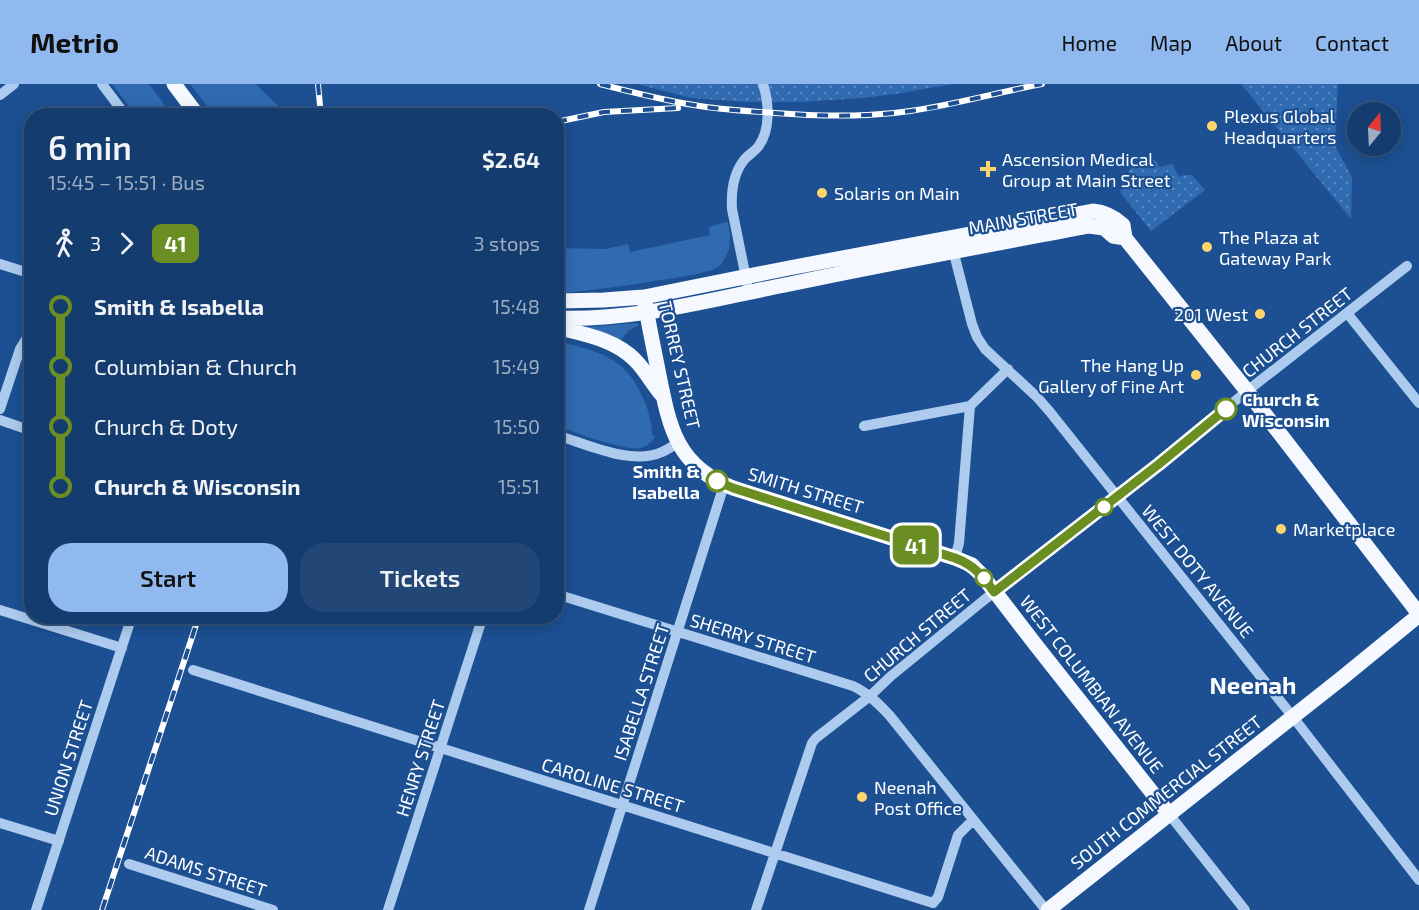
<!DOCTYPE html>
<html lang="en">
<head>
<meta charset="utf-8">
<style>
	:root { --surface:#153c6e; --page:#224776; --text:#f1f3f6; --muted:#9dadc2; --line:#345681; --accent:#90b9f0 }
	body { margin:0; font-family:"Exo 2",sans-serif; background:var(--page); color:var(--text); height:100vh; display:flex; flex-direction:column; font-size:22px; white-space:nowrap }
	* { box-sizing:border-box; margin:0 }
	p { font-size:20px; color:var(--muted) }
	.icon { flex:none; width:33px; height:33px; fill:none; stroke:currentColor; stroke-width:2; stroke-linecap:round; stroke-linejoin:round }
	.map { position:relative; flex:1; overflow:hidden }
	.details { position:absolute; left:24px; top:24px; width:540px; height:516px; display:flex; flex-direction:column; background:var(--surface); border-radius:24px; box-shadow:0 3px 15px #0003,0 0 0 2px var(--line) }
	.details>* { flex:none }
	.badge { padding:0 12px; border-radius:9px; font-size:21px; line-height:39px }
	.needle { width:39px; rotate:18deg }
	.fabs { position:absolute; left:1347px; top:18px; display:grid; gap:12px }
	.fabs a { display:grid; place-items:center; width:54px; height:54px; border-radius:50%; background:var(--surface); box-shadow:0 3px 15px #0003,0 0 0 2px var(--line); font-size:30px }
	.map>.badge { position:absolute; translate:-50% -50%; box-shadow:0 0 0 3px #fff }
	.legs { display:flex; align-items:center; gap:9px; height:66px; padding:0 24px; font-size:20px }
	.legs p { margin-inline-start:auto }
	.headline { display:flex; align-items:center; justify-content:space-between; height:102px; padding:0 24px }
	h1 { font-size:33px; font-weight:600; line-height:45px }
	.cta { display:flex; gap:12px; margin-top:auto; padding:12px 24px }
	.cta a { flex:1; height:69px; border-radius:24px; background:var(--accent); color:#111; font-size:24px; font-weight:600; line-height:69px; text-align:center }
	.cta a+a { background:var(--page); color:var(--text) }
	ul { padding:0 24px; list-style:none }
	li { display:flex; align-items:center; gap:21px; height:60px; font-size:22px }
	li i { display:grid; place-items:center; width:9px; height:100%; margin:0 8px; background:currentColor }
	li i::after { content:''; width:15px; height:15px; margin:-8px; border:4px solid; border-radius:50%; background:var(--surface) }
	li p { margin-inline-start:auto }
	li:first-child i { background:linear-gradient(#0000 50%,currentColor 0) }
	li:last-child i { background:linear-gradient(currentColor 50%,#0000 0) }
	header { display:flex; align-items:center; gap:36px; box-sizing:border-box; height:84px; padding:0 30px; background:var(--accent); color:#111 }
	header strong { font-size:28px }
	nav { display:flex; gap:33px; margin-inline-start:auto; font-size:21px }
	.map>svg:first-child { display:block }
	.grass { fill:#306ab0 }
	.park { fill:url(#park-dots) }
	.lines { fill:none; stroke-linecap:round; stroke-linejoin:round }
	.minor { stroke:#adcbee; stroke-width:10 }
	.major { stroke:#f5f9ff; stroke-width:15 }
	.rail-casing { stroke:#fff; stroke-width:6 }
	.rail { stroke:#1c5093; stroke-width:4; stroke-dasharray:11; stroke-linecap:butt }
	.line-1-casing { stroke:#fff; stroke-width:14 }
	.line-1 { stroke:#6b8e23; stroke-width:9 }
	.poi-dot { fill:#fed46c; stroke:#1c5093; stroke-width:2 }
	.stop-1-dot { fill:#fff; stroke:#6b8e23; stroke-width:3 }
	.labels { text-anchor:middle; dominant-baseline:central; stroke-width:4.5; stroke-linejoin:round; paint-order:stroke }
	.poi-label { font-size:18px; fill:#fff; stroke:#1c5093; text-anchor:start }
	.street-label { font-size:18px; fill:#fff; stroke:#1c5093 }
	.stop-label { font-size:18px; font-weight:bold; fill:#fff; stroke:#1c5093; text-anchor:start }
	.district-label { font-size:24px; font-weight:bold; fill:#fff; stroke:#1c5093 }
</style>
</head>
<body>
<header>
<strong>Metrio</strong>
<nav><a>Home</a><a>Map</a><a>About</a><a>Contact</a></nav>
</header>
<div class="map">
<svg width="1419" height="826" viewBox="0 0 1419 826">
	<defs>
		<pattern id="park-dots" width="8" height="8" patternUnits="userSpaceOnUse" patternTransform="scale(1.5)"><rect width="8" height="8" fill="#306ab0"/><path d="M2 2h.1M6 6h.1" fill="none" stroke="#5988c0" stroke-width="1.8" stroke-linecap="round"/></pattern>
	</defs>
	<rect width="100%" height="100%" fill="#1c5093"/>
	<path class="grass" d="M112,0H149L172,31H136Z
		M190,0H256C264,10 281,22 285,31H214Z
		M726,138L728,139L730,150L729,166L721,181L712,186L693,191L623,202L557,210V164L605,165L628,160L630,168L710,151L709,143Z
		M637,239L639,241L629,246L620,257L586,245V243Z
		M556,257C596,267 626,272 643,314C648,325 652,338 652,350L655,353C652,358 647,362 640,364C623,367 575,348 557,342Z"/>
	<path class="park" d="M637,0H953L895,10L863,14L800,18H746L691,14Z
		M1241,0H1338L1335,62L1352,93L1351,135Z
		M1153,75L1157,78L1159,83L1172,80L1179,93L1184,91H1192L1205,106L1151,147L1120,108C1129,85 1128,80 1153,75Z"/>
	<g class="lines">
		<path class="minor" d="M102,0L126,32
			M0,11L14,0
			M952,162L972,240L977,253L985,265L1037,313L1050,328L1293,633L1419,796
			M0,180L32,190
			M747,199L732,125C731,108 733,90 744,76C748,71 754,68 758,63C771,46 769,19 763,0
			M1347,229L1419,319
			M0,325L20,265L32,246
			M0,336L32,347
			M864,342L970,322
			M556,351C587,360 631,382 662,368C667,366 673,362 678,359
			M955,474L959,459L970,322L1008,285
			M556,510L853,602C868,609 879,620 890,632L1046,826
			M0,526L122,564
			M193,586L933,819L938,813L958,751L973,736
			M1169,730L1245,826
			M0,739L59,757
			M129,780L273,826
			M36,826L132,532
			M388,826L483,532
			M589,826L724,401
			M756,826L812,659L816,654L870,612L891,592L984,516L1159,380L1247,307L1407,182"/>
		<path class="major" d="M174,0L198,32
			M1125,154L1247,307L1419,530
			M644,213C648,237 653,261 658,286C669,341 675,382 733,404L955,474L972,481L982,491L1035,560L1169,730
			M556,217L604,216L644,213L789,184L1093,127C1105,128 1114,133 1123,141L1125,154
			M556,234C636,237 712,215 790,200C889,179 989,161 1089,142L1104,144L1113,152L1125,154
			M556,243C583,250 615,255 635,276C645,286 652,299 661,310
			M1048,826L1342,594L1419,531"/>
		<defs>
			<path id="rail" d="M318,0L321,32
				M600,0C631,8 662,16 694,21C721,26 748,27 775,29C815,32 854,33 894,29C944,24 993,9 1042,0
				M556,38L604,28L678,24
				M102,826L199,532"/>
		</defs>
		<use href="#rail" class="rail-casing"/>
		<use href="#rail" class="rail"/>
	</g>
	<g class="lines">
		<defs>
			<path id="line-1" d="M717,397L733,404L955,474C974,481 983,492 994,508L1159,380L1226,325"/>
		</defs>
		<use href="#line-1" class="line-1-casing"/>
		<use href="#line-1" class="line-1"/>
	</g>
	<g class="poi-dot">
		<circle cx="1212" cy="42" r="6"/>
		<path d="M985 76h6v6h6v6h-6v6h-6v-6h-6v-6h6z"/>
		<circle cx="822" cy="109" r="6"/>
		<circle cx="1207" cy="163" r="6"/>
		<circle cx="1260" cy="230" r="6"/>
		<circle cx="1196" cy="291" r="6"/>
		<circle cx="1281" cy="445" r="6"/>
		<circle cx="862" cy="713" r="6"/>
	</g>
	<g class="stop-1-dot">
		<circle cx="1226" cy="325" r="10"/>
		<circle cx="717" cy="397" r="10"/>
		<circle cx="1104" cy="423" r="8"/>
		<circle cx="984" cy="494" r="8"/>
	</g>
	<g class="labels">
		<g class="poi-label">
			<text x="1224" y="32">Plexus Global<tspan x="1224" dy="21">Headquarters</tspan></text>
			<text x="1002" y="75">Ascension Medical<tspan x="1002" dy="21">Group at Main Street</tspan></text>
			<text x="834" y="109">Solaris on Main</text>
			<text x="1219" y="153">The Plaza at<tspan x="1219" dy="21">Gateway Park</tspan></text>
			<text x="1248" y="230" text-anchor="end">201 West</text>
			<text x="1184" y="281" text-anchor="end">The Hang Up<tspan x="1184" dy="21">Gallery of Fine Art</tspan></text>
			<text x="1293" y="445">Marketplace</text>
			<text x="874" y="703">Neenah<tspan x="874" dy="21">Post Office</tspan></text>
		</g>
		<g class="street-label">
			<text transform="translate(1023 134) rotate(-10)">MAIN STREET</text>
			<text transform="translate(1297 248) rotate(-38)">CHURCH STREET</text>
			<text transform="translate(680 281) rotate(77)">TORREY STREET</text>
			<text transform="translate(806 406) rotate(17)">SMITH STREET</text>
			<text transform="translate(1198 487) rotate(51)">WEST DOTY AVENUE</text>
			<text transform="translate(917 551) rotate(-40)">CHURCH STREET</text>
			<text transform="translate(753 554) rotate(17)">SHERRY STREET</text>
			<text transform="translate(1092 600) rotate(52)">WEST COLUMBIAN AVENUE</text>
			<text transform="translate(641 608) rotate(-72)">ISABELLA STREET</text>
			<text transform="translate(68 674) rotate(-72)">UNION STREET</text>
			<text transform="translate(420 674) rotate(-72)">HENRY STREET</text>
			<text transform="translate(613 701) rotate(17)">CAROLINE STREET</text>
			<text transform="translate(1166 708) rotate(-38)">SOUTH COMMERCIAL STREET</text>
			<text transform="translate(206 787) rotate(18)">ADAMS STREET</text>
		</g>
		<g class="stop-label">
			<text x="1242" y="315">Church &amp;<tspan x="1242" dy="21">Wisconsin</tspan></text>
			<text x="700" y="387" text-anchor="end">Smith &amp;<tspan x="700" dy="21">Isabella</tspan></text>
		</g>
		<g class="district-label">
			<text x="1253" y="600">Neenah</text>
		</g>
	</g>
</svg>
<div class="fabs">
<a><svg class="needle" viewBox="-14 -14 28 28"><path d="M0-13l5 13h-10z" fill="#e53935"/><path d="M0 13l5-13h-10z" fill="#9dadc2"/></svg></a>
</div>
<b class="badge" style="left:916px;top:461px;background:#6b8e23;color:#fff">41</b>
<section class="details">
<div class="headline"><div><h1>6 min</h1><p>15:45 – 15:51 · Bus</p></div><b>$2.64</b></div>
<div class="legs"><svg class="icon" aria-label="walk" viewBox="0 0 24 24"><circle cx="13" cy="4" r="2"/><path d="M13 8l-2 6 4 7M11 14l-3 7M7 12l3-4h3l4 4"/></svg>3<svg class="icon" aria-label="forward" viewBox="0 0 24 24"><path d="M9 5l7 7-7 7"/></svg><b class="badge" style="background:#6b8e23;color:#fff">41</b><p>3 stops</p></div>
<ul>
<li><i style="color:#6b8e23"></i><b>Smith &amp; Isabella</b><p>15:48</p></li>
<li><i style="color:#6b8e23"></i><span>Columbian &amp; Church</span><p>15:49</p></li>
<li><i style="color:#6b8e23"></i><span>Church &amp; Doty</span><p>15:50</p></li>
<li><i style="color:#6b8e23"></i><b>Church &amp; Wisconsin</b><p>15:51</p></li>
</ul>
<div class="cta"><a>Start</a><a>Tickets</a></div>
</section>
</div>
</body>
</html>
